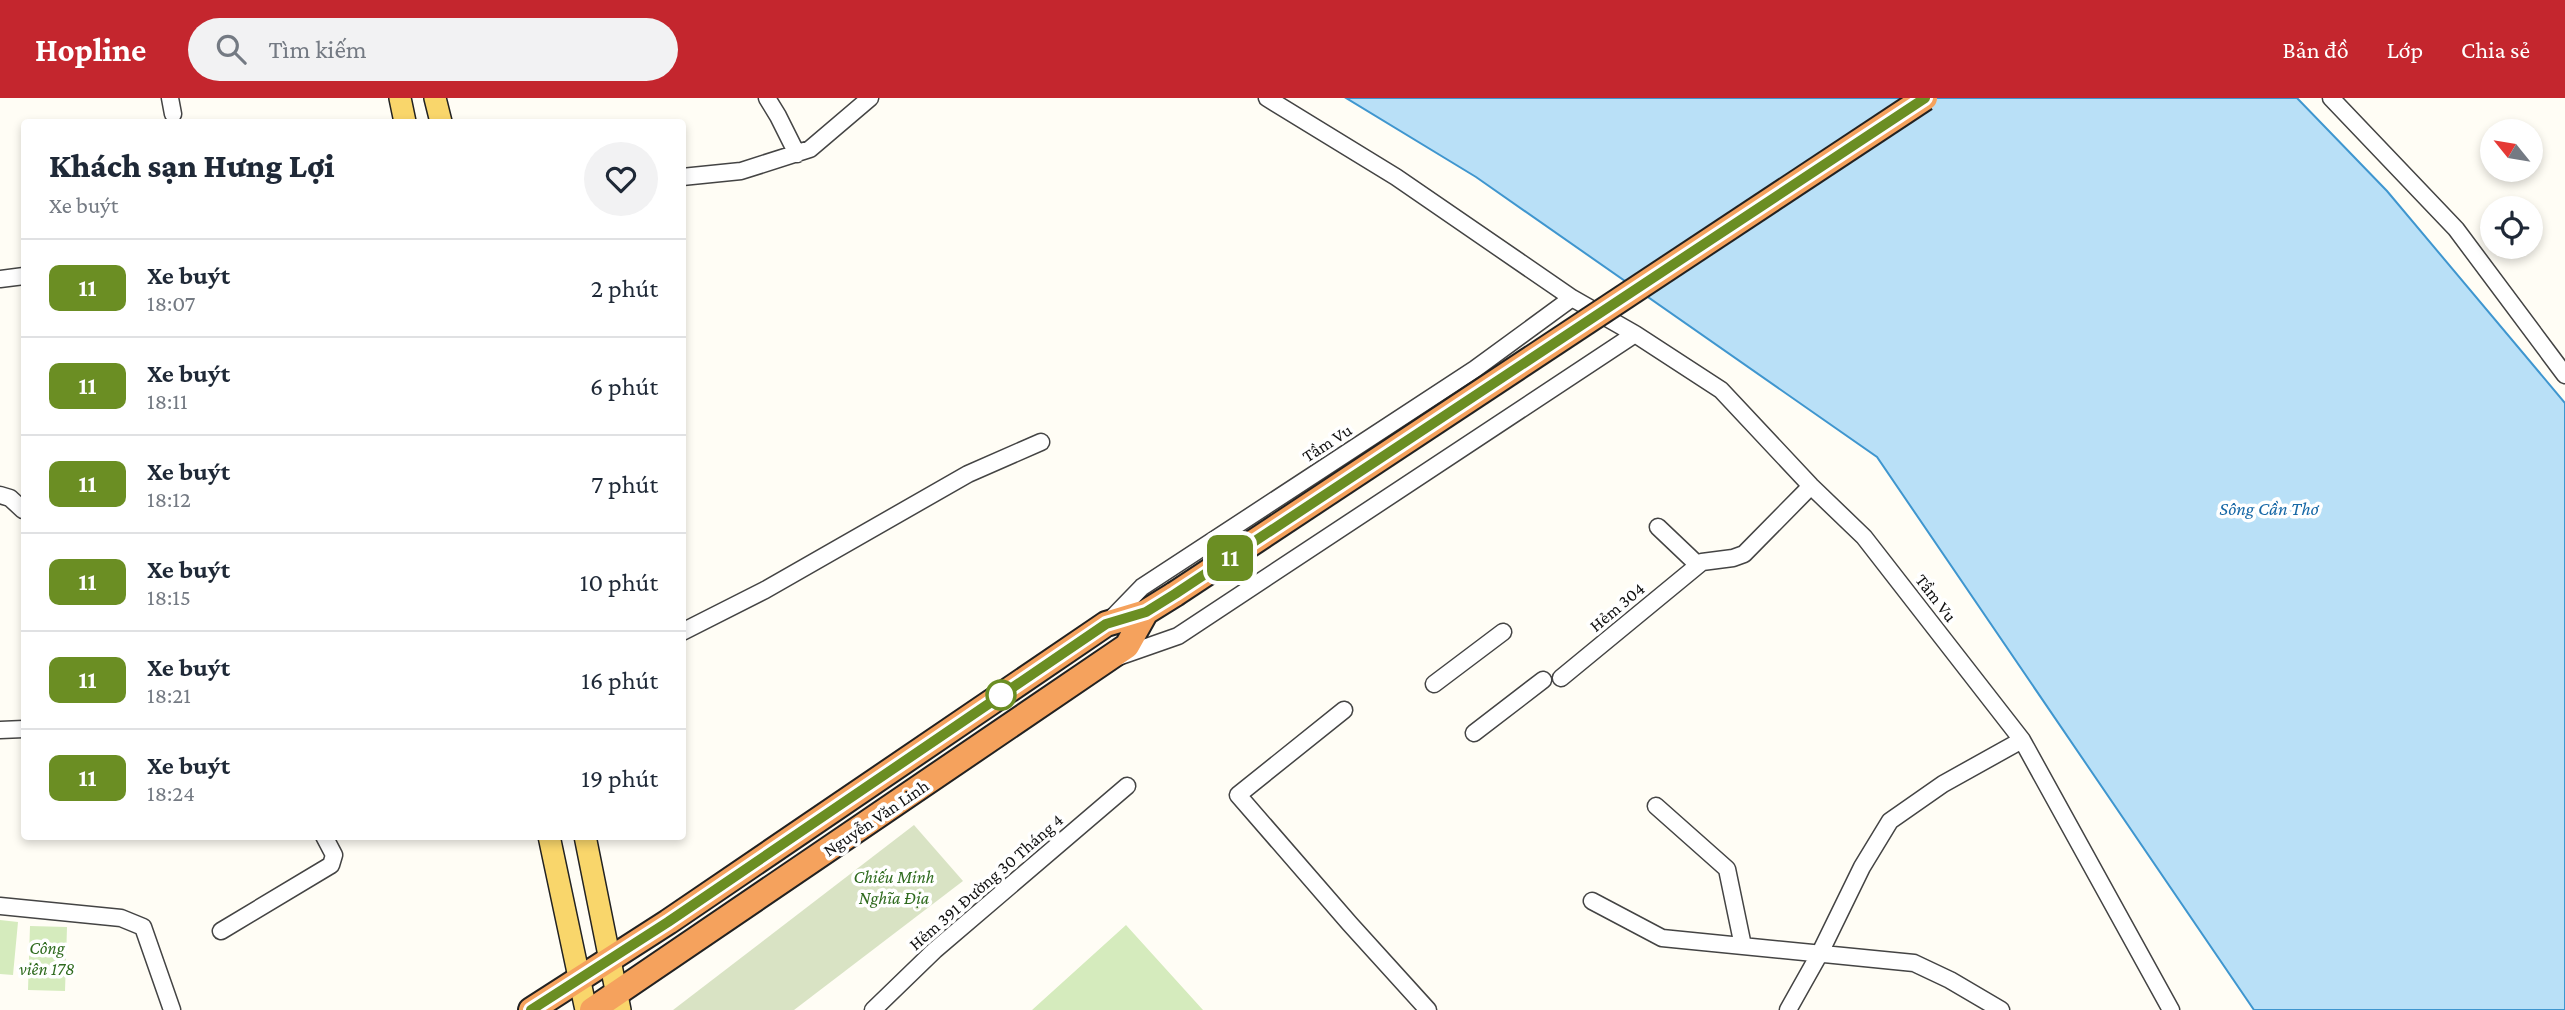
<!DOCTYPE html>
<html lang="vi">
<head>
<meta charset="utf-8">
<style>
	:root { --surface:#fff; --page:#f2f2f3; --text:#1f2937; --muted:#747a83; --line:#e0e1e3; --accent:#c4262e }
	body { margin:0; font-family:"Crimson Pro",serif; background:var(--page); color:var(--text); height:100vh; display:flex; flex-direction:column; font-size:26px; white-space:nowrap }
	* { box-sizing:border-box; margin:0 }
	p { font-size:23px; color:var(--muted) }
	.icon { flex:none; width:38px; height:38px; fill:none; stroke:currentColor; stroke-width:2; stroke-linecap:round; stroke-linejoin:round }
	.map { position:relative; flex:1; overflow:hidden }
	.side { position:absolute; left:21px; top:21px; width:665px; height:721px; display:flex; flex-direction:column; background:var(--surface); border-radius:7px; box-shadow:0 4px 10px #0003 }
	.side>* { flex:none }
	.badge { padding:0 14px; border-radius:10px; font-size:24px; line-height:46px }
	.needle { width:46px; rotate:300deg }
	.tools { position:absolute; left:2480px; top:21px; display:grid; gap:14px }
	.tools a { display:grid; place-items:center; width:63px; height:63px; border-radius:50%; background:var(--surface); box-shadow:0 4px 10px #0003; font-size:35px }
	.map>.badge { position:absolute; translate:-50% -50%; box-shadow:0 0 0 4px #fff }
	.round { display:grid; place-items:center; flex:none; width:74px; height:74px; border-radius:37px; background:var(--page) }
	.headline { display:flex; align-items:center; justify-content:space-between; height:119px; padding:0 28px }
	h1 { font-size:33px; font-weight:800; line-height:52px }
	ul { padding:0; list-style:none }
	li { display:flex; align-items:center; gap:21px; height:98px; padding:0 28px; border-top:2px solid var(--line) }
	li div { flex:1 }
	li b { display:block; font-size:26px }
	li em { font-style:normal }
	li .badge { min-width:77px; font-weight:700; text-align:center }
	header { display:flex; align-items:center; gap:42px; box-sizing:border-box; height:98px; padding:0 35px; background:var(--accent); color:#fff }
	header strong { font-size:33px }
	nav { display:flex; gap:38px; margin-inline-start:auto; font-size:24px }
	.search { width:490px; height:63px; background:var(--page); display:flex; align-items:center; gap:18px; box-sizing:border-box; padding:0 24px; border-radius:38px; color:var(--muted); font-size:26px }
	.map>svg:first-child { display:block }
	.green { fill:#d5ebbd }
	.cemetery { fill:#d9e3c4 }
	.water { fill:#b9e0f7; stroke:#3f96cf; stroke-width:2 }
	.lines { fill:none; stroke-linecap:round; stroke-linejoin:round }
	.minor-casing { stroke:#444; stroke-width:19 }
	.major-casing { stroke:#222; stroke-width:24 }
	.highway-casing { stroke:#222; stroke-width:28 }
	.minor { stroke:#fff; stroke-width:16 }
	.major { stroke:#f9d66b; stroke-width:21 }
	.highway { stroke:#f5a25d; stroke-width:24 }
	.highway-bridge-casing { stroke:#222; stroke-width:28; stroke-linecap:butt }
	.highway-bridge { stroke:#f5a25d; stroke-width:24 }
	.line-casing { stroke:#fff; stroke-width:16 }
	.line { stroke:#6b8e23; stroke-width:10 }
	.stop-dot { fill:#fff; stroke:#6b8e23; stroke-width:3.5 }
	.labels { text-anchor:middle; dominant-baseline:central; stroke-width:7; stroke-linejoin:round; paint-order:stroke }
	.street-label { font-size:18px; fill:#111; stroke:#fff }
	.park-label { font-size:18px; font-style:italic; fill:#2f6b1f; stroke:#fff }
	.water-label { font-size:19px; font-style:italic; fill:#1768a6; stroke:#fff }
</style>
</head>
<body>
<header>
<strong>Hopline</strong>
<div class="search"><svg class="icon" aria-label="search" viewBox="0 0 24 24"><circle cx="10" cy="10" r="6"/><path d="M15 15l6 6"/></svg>Tìm kiếm</div>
<nav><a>Bản đồ</a><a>Lớp</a><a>Chia sẻ</a></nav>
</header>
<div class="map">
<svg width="2565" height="912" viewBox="0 0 2565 912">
	<rect width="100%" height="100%" fill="#fffdf5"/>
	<path class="green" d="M0,822L18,824L13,877L0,876Z
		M1126,827L1203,912H1032Z
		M30,828L67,829L65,893L28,892Z"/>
	<path class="cemetery" d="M914,727L963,783L794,912H673Z"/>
	<path class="water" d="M1346,0H2297L2387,93L2565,305V912H2254L1877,359L1476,79Z"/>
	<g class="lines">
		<defs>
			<path id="minor" d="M170,0L173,16
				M767,0L778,18L797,56
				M1267,0L1396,79L1572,200L1635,236L1721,292L1811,388L1864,439L2022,642L2171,912
				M2331,0L2456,131L2565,277
				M682,79L741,73L810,51L870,0
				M0,181L24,178
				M0,397L10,400L23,412L24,411
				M1658,429L1698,467
				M1110,522L1142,489L1475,271L1572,200
				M682,534L765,492L968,376L1041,344
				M1118,559L1178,538L1635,236
				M1561,580L1702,464L1733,460L1744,456L1811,388
				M1434,586L1503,534
				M1344,612L1238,697L1350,826L1428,912
				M0,632L24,631
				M1474,635L1543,582
				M1656,708L1727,771L1743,848
				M1592,803L1662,840L1914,865L1950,882L2001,912
				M0,808L121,820L143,829L172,912
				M221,833L331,767L334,757L324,738
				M873,912L935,852L1127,688
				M1788,912L1820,855L1862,769L1890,723L1943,686L2022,642"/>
			<path id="major" d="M400,0L405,24
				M435,0L441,24
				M549,738L586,912
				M585,738L620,912"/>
			<path id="highway" d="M531,912L668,824L1106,526L1146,514L1175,496
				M592,912L1127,548L1146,514"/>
		</defs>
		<use href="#minor" class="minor-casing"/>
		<use href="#major" class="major-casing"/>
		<use href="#highway" class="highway-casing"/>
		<use href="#minor" class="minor"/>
		<use href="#major" class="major"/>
		<use href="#highway" class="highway"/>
		<defs>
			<path id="highway-bridge" d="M1175,496L1925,0"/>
		</defs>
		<use href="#highway-bridge" class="highway-bridge-casing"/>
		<use href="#highway-bridge" class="highway-bridge"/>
	</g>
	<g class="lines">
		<defs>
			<path id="line" d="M531,912L668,824L1106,526L1146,514L1175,496L1925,0"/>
		</defs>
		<use href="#line" class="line-casing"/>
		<use href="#line" class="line"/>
	</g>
	<circle class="stop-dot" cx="1001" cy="597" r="14"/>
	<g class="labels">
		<g class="street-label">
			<text transform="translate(1327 345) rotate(-33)">Tầm Vu</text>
			<text transform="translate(1936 500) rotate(52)">Tầm Vu</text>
			<text transform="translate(1617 509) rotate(-40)">Hẻm 304</text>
			<text transform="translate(876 720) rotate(-34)">Nguyễn Văn Linh</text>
			<text transform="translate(986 784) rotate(-41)">Hẻm 391 Đường 30 Tháng 4</text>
		</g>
		<g class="park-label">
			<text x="894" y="779">Chiếu Minh<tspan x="894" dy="21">Nghĩa Địa</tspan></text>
			<text x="47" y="850">Công<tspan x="47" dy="21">viên 178</tspan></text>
		</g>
		<g class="water-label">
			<text x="2269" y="410">Sông Cần Thơ</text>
		</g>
	</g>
</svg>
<div class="tools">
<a><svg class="needle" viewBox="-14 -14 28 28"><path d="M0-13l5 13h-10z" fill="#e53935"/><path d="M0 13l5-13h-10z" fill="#747a83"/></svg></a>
<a><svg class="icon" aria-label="locate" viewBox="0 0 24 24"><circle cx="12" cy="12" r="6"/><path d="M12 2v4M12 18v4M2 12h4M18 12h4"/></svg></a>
</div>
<b class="badge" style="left:1230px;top:460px;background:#6b8e23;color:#fff">11</b>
<section class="side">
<div class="headline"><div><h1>Khách sạn Hưng Lợi</h1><p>Xe buýt</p></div><a class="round"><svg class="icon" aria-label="heart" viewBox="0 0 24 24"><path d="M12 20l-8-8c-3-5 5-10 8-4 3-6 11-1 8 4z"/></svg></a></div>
<ul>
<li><span class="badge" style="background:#6b8e23;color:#fff">11</span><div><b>Xe buýt</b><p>18:07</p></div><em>2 phút</em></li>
<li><span class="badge" style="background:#6b8e23;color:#fff">11</span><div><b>Xe buýt</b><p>18:11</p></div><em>6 phút</em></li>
<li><span class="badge" style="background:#6b8e23;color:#fff">11</span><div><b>Xe buýt</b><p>18:12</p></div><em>7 phút</em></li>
<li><span class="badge" style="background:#6b8e23;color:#fff">11</span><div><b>Xe buýt</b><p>18:15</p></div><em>10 phút</em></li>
<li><span class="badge" style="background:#6b8e23;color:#fff">11</span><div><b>Xe buýt</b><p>18:21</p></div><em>16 phút</em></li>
<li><span class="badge" style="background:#6b8e23;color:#fff">11</span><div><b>Xe buýt</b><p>18:24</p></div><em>19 phút</em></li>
</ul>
</section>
</div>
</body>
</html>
